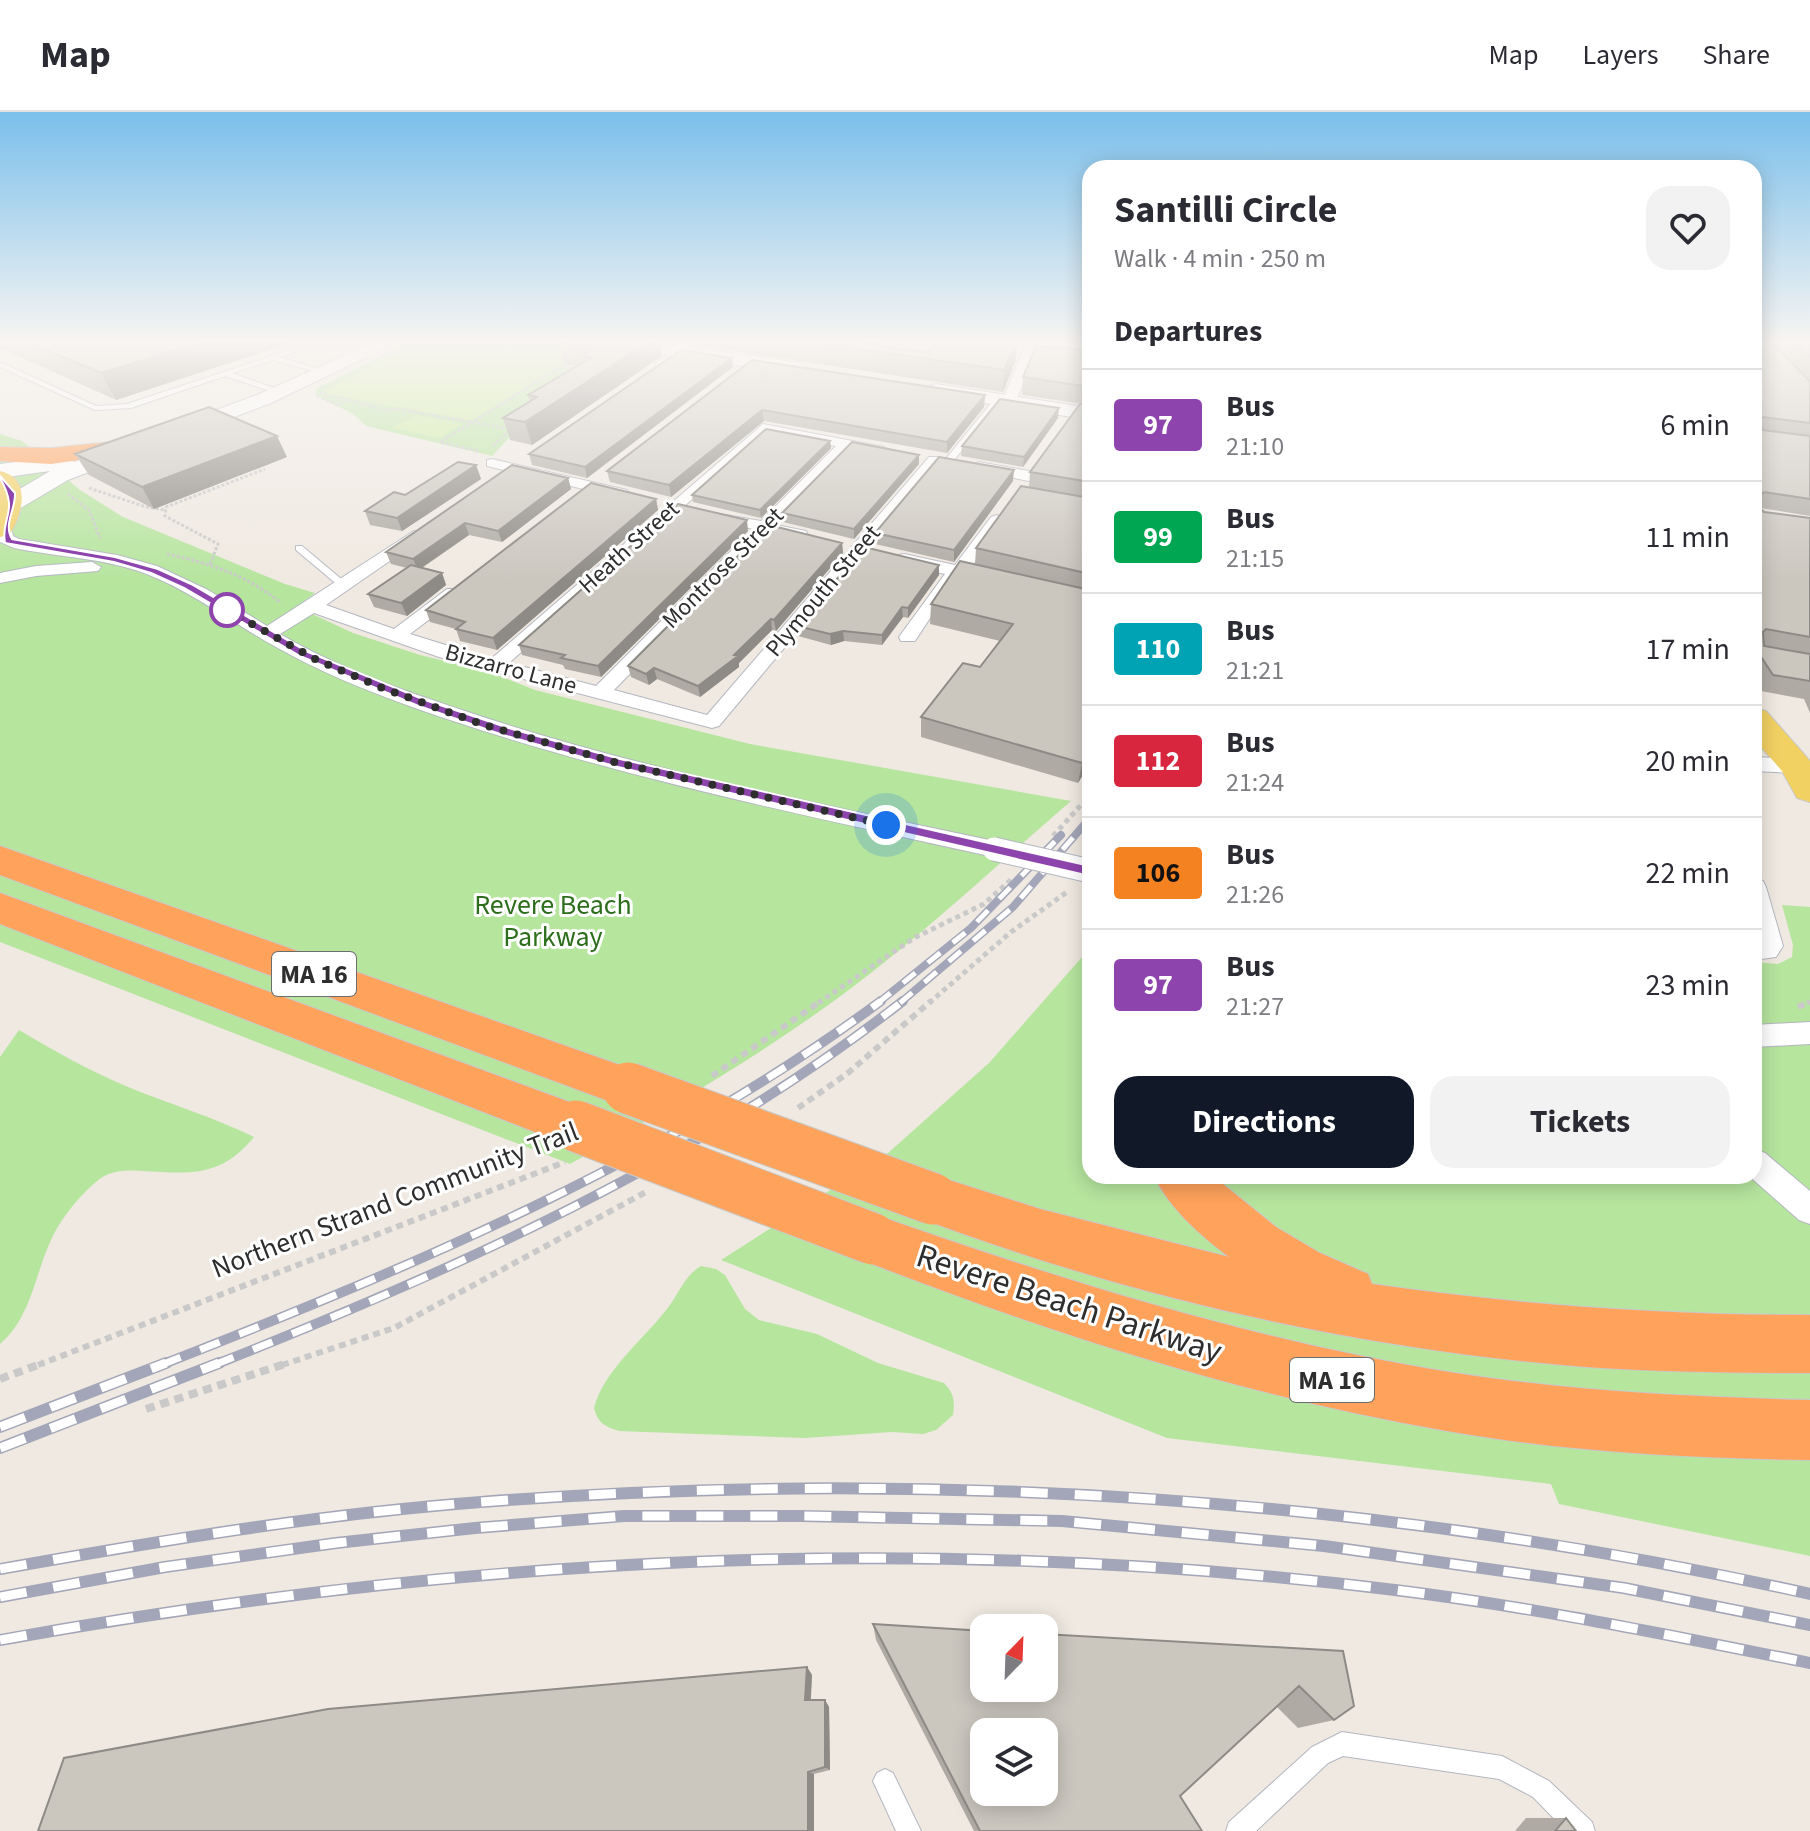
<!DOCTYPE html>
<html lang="en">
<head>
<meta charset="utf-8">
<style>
	:root { --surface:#fff; --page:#f2f2f3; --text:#2b2b33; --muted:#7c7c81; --line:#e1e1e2; --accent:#111827 }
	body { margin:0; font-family:"Source Sans 3",sans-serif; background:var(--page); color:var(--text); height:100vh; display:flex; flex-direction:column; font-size:30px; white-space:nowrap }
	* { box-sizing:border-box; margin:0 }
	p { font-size:26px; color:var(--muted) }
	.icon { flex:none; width:44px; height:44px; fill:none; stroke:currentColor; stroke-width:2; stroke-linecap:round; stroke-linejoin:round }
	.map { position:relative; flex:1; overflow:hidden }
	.sheet { position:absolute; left:1082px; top:48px; width:680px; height:1024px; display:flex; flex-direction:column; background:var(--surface); border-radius:24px; box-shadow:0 4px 20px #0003 }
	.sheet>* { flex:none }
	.badge { padding:0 16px; border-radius:6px; font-size:28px; line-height:52px }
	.needle { width:52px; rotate:23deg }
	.tools { position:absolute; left:970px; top:1502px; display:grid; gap:16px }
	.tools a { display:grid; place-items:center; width:88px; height:88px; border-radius:16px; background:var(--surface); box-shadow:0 4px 20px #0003; font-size:40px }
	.you { position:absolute; width:40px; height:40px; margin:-20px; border:6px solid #fff; border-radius:50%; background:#1a73e8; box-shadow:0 0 0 12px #1a73e833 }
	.map>.badge { position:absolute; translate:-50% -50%; box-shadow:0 0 0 4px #fff }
	h2 { padding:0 32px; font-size:30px; line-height:72px }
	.round { display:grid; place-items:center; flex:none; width:84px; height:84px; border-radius:24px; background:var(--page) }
	.summary { display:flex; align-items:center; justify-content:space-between; height:136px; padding:0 32px }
	h1 { font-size:38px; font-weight:700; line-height:60px }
	.action { display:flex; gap:16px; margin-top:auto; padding:16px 32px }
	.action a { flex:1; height:92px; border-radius:24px; background:var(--accent); color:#fff; font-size:32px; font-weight:700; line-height:92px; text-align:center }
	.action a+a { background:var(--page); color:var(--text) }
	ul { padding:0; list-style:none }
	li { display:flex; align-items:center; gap:24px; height:112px; padding:0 32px; border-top:2px solid var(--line) }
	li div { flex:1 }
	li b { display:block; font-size:30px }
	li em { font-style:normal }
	li .badge { min-width:88px; font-weight:700; text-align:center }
	header { display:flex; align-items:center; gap:48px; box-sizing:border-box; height:112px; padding:0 40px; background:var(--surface); border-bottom:2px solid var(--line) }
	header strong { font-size:38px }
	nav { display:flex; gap:44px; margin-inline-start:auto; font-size:28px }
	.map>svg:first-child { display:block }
	.green { fill:#b6e59e }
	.pitch { fill:#c9ec9a }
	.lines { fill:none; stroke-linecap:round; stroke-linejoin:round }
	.lane-casing { stroke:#b4b7c1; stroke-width:2 }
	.street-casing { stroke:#b4b7c1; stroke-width:2 }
	.secondary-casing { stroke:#b4b7c1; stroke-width:2 }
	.primary-casing { stroke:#c9c9c9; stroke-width:2 }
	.highway-casing { stroke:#c9c9c9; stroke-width:2 }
	.path-far3 { stroke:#c9c9c9; stroke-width:3; stroke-dasharray:3 2; stroke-linecap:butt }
	.path-far2 { stroke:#c9c9c9; stroke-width:5; stroke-dasharray:5 4; stroke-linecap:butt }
	.path-far1 { stroke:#c9c9c9; stroke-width:6; stroke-dasharray:7 5; stroke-linecap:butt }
	.path { stroke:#c9c9c9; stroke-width:8; stroke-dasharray:9 6; stroke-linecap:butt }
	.lane { fill:#fff; fill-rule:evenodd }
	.street { fill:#fff; fill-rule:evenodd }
	.secondary { fill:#fff; fill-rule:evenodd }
	.primary { fill:#f2d163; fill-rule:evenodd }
	.highway { fill:#ffa35c; fill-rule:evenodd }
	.rail-far2-casing { stroke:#a3a6b8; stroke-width:8 }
	.rail-far1-casing { stroke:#a3a6b8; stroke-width:10 }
	.rail-casing { stroke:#a3a6b8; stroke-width:12 }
	.rail-far2 { stroke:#fff; stroke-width:5; stroke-dasharray:16; stroke-linecap:butt }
	.rail-far1 { stroke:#fff; stroke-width:7; stroke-dasharray:21; stroke-linecap:butt }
	.rail { stroke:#fff; stroke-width:9; stroke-dasharray:27; stroke-linecap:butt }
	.street-bridge-casing { stroke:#b4b7c1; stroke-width:25; stroke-linecap:butt }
	.highway-bridge-casing { stroke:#c9c9c9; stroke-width:53; stroke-linecap:butt }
	.street-bridge { stroke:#fff; stroke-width:23 }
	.highway-bridge { stroke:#ffa35c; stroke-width:51 }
	.wall { fill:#afaba4 }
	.shaded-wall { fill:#8e8b86 }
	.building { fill:#cbc7bf; stroke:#8e8b86; stroke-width:2; fill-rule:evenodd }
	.line { fill:#8e44ad; stroke:#fff; stroke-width:2 }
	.walk { stroke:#2e2e2e; stroke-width:8; stroke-dasharray:0 14.4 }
	.stop-dot { fill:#fff; stroke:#8e44ad; stroke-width:4 }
	.labels { text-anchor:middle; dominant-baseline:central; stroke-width:6; stroke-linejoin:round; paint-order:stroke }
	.far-street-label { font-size:24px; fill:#2e2e2e; stroke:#fff }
	.shield { fill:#fff; stroke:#6d6d6d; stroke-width:2 }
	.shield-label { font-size:26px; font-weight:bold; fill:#2e2e2e }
	.park-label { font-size:28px; fill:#2c6e1b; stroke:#fff }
	.street-label { font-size:28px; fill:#2e2e2e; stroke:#fff }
	.near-street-label { font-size:34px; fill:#2e2e2e; stroke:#fff }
</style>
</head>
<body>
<header>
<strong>Map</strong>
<nav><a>Map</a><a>Layers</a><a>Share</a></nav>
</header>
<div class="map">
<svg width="1810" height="1719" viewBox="0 0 1810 1719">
	<rect width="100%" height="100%" fill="#efe9e1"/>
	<path class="green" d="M411,229H582L598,231L492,344L366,314L353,302L315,283L317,276Z
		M0,322L22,329L80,378L123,405L285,472L315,481L297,495L353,521L420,543L487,559L535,578L750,632L1071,689C999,751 929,817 854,874C764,942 668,997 570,1052L0,830Z
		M1782,793L1810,795V1444L1559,1392L1551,1372L1167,1326L721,1148L888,1041L989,951L1090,836V1064H1754V850L1778,852L1792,845L1793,833Z
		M19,918C54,939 90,959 128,975C170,992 213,1005 254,1025C221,1065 192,1062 143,1059C129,1058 113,1058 101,1066C82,1080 61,1106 51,1128C35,1162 31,1206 0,1232V945Z
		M701,1154L716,1157L725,1163L745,1197L759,1208L817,1222L878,1251L944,1271C954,1281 955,1289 953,1303L936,1318L923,1322L892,1320L805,1326L619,1319C604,1314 598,1311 594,1296C604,1258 643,1228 667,1197C679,1182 684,1164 701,1154Z"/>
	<path class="pitch" d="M422,229H558L587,233L589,237L475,307L467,308L327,282L326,278Z
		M415,303L462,312L440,326L392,316Z"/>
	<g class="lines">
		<defs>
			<path id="lane" d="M317,229H325L280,245L325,260V262L273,248L232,261L282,279V283L225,264L131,296L95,298L0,255V250L2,251L96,294L127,292Z
				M996,285L1003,287L951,352H945V348Z
				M296,434H302L346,471V475H340L296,438Z
				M1342,1620L1502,1644L1549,1669L1592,1710L1595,1719H1566L1533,1685L1499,1667L1343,1644L1328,1651L1256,1719H1226L1229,1710L1312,1635Z
				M885,1657L893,1661L921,1719H896L873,1669L877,1661Z"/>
			<path id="street" d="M689,229H703L666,257H656V251Z
				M1027,229L1090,232V240L1038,233L1016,289L1004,292L1002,289Z
				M763,312L884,335L891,339L884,343L850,337L776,413L806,419L808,423L806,427L768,421L614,578L707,603L929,345H939L941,348L719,614L712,616L439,545L314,501L280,522C338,556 402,578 465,599C637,657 816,691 994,729L1002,731L1006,737L1002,743L994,745C799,702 603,662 415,596C367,579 320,560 276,535C232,511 192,479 144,461C103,446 57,445 14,436L0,430V407L9,408L13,424L19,427L117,443L157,454L208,478L267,514L414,419L420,420L422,424L420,428L326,493L394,517L447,477H459L462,481L459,485L410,522L491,547ZM766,321L836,334L761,409L708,400V406L753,417L596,574L509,551Z
				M492,347L627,378L629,381L621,386L487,354V348Z
				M978,350L1029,359L1037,364L1029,369L973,358L970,355Z
				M997,403L1005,408L970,457L993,462L996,466L993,470L957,465L915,529H901L899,525L945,462L898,451L895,447L898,443L904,442L955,453L991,405Z
				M92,450L101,455L98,459L36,464L0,471V461L36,454Z
				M1754,645L1796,647L1807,654L1796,661L1754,659Z
				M1754,766L1763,769L1766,775L1783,834L1776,845L1754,848Z
				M1810,910V932L1754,935V913Z
				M1754,1037L1765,1041L1810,1079V1112L1799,1108L1749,1064H1754Z"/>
			<path id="secondary" d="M377,229H400L271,291L68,368L19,397L11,399L0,393L3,387L50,359L0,366V352L64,344L74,350L257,283Z
				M608,229H650L800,251L809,257L800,263L617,234Z
				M936,272L1090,296V308L929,282L926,278L929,274Z"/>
			<path id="primary" d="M0,359C32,366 23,402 9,423L0,425Z
				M1754,596L1766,599L1810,649V690L1797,686L1782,659L1754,627Z"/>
			<path id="highway" d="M120,329L129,331L132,336L129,341L51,352L0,349V335L51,336Z
				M0,734L645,962L652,976L645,990L628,996L611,990L0,763Z
				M0,781L594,999L601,1014L594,1029L576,1035L558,1029L0,812Z
				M933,1063L1040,1097L1229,1145C1200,1123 1170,1097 1154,1064H1213L1276,1115L1320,1141L1368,1162L1372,1172C1518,1193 1663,1203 1810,1203V1261C1735,1261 1661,1260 1586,1255C1357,1237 1129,1185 914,1104L907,1087L914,1070Z
				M873,1102C1061,1168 1252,1228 1449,1260C1569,1279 1689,1285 1810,1288V1348C1688,1346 1567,1340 1447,1319C1243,1284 1047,1220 854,1145L846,1127L854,1109Z"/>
		</defs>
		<use href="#lane" class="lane-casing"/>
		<use href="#street" class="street-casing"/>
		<use href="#secondary" class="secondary-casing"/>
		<use href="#primary" class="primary-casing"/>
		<use href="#highway" class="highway-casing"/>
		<path class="path-far3" d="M320,281L386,298L399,297L510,317
			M317,284L337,293L344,290
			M493,334L512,316
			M478,339L440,330L562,254L572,256
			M89,376L146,395L166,398
			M68,382L89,398L100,426
			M167,442C209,451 247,463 281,491
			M210,452L218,432L165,404L166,395L265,357"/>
		<path class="path-far2" d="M1053,724L1090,683
			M818,891L914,826L984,792L1013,766
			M929,891L1011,820L1067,780
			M1807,891L1810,890"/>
		<path class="path-far1" d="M1798,895L1810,890
			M712,964L821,889
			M798,996L848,961L931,889
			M38,1253L565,1050
			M282,1253L394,1216L646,1080"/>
		<path class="path" d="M0,1267L43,1251
			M146,1297L288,1251"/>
		<use href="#lane" class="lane"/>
		<use href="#street" class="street"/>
		<use href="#secondary" class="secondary"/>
		<use href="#primary" class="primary"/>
		<use href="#highway" class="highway"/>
		<defs>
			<path id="rail-far2" d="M878,891L971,816L1061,723
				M900,891L1013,795L1090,706"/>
			<path id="rail-far1" d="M161,1253C412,1155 663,1050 881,889
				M214,1253C455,1158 697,1050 903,889"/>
			<path id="rail" d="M0,1315L166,1251
				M0,1336L219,1251
				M0,1457C159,1429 319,1402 481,1390C924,1356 1376,1385 1810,1482
				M0,1485L165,1455L336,1431L475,1416L624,1404H800L1062,1409L1324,1434L1624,1476L1810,1513
				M0,1528C469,1444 921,1420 1395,1478C1535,1495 1672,1524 1810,1551"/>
		</defs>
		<use href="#rail-far2" class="rail-far2-casing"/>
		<use href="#rail-far1" class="rail-far1-casing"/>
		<use href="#rail" class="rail-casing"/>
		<use href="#rail-far2" class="rail-far2"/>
		<use href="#rail-far1" class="rail-far1"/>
		<use href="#rail" class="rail"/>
		<defs>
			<path id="street-bridge" d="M994,737L1090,759"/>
			<path id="highway-bridge" d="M628,976L933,1087
				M576,1014L873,1127"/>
		</defs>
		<use href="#street-bridge" class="street-bridge-casing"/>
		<use href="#highway-bridge" class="highway-bridge-casing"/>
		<use href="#street-bridge" class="street-bridge"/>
		<use href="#highway-bridge" class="highway-bridge"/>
	</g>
	<path class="wall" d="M0,229H297L116,288L0,236Z
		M560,229H659L662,244L532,333L510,328L503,306L530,289L528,283L577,254L564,252L560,231L563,229Z
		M701,229H888L882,234L928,241L1017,229L1016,248L1003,280L701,234Z
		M1754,229L1810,269V404L1761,396L1764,400L1810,406V601L1804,587L1761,579L1754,568Z
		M1771,229H1810V267Z
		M1090,238V293L1022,283L1023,265Z
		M752,248L985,283L984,295L947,341L764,309L671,385L610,370L607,359Z
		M733,255L587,366L532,353L529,342Z
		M1090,293V651L1078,671L921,625V605L980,555L1000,529L930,512L931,492L975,452L976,436L1029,375L1030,360Z
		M1058,306L1023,355L961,344L962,334Z
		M830,329L831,336L761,406L693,390L692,383Z
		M75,342L287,345L154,397L89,363Z
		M919,343V352L854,427L783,410L782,401Z
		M476,353L481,367L402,419L370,413L365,399Z
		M568,366L571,377L502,430L469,423L422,456L442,461L446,473L407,504L374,495L368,482L407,456L391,452L386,440Z
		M1013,369L954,450L875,432V421Z
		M656,387L658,398L497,538L460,529L456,517L430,510L426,498Z
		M748,419L601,565L565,557L563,553L522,543L519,533Z
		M842,431L843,441L776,519L772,518L739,551V555L700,585L657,567L649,573L631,565L628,554Z
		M939,463L908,506L903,505L882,533L844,529L831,533L798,524L797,514Z
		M873,1512L1343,1539L1334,1608L1298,1616L1277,1595L1180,1684L1202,1719H974L876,1528Z
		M807,1555L812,1563L811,1588H825L829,1595L830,1658L814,1662V1719H38Z
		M1526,1706H1566L1576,1719H1515Z"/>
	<path class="shaded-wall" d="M206,229H297L116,288L101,261Z
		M650,229H659L662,244L532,333L525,310Z
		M864,229H888L877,239L861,231Z
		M1017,229L1016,248L1003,280L1004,258Z
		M732,246L733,255L587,366L585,355Z
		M985,283L984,295L947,341V330Z
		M1059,296L1058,306L1023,355L1024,345Z
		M762,298L764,309L671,385L669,373Z
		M277,324L287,345L154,397L142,375Z
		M830,329L831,336L761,406L760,398Z
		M919,343V352L854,427V417Z
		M476,353L481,367L402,419L397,406Z
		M1014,358L1013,369L954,450V438Z
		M568,366L571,377L502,430L498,419Z
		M656,387L658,398L497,538L493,526Z
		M747,408L748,419L601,565L598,554Z
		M465,411L469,423L418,458L413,447Z
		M842,431L843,441L776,519L774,508Z
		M939,453V463L908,506V496Z
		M442,461L446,473L407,504L401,491Z
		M902,495L903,505L882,533V523Z
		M771,507L772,518L739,551V555L700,585L698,574L734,543Z
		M843,519L844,529L831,533L830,522Z
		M654,556L657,567L649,573L646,562Z
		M1090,636V651L1078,671L1082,651Z
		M807,1555L812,1563L810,1595L805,1588Z
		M825,1588L829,1595L830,1658L825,1655Z
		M808,1660L814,1662V1719H808Z"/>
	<path class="building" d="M26,229H206L101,261Z
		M563,229H650L525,310L503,306L537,285L528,283L592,245L581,244L594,236L560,231Z
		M805,229H864L861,231L928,241L939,229H1017L1004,258Z
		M1754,229H1770L1810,269V311L1763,305L1760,308L1763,318L1810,324V387L1764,380L1761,383V397L1764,400L1810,406V525L1766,517L1763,520L1764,534L1810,542V569L1773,563L1754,534Z
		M1793,229H1810V245Z
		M1036,234L1090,238V275L1023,265Z
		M681,238L732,246L585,355L529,342Z
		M752,248L985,283L947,330L762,298L669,373L607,359Z
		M1000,287L1059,296L1024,345L962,334Z
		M1080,292L1090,293V344L1086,351L1090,352V370L1030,360Z
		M209,295L277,324L142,375L75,342Z
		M766,317L830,329L760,398L692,383Z
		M852,330L919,343L854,417L782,401Z
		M939,345L1014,358L954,438L875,421Z
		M458,350L476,353L397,406L365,399L394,380L405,383Z
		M512,353L568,366L498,419L465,411L413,447L386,440Z
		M591,371L656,387L493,526L456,517L465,510L426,498Z
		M1021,374L1090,386V462L976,436Z
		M678,392L747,408L598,554L561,546L565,543L519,533Z
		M769,413L842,431L774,508L771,507L734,543L738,544L698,574L654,556L646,562L628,554Z
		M864,435L939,453L908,496L902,495L882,523L843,519L830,522L797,514Z
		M960,449L1090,478V636L1082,651L921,605L963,551L980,555L1013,512L931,492Z
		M411,453L442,461L401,491L368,482Z
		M873,1512L984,1519V1576H1044V1522L1343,1539L1354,1594L1334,1608L1299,1574L1180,1684L1202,1719H980ZM984,1620H1044V1680H984Z
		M807,1555L805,1588H825V1655L808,1660V1719H38L64,1646L328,1597Z
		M1566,1706L1576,1719H1555Z"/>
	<linearGradient id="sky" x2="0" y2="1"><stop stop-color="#7abfeb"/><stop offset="0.49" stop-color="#f8f5f2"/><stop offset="1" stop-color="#f8f5f2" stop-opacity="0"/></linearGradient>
	<rect width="1810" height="469" fill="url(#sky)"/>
	<path class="line" d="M0,364L15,381C16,397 3,412 12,427L115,445L158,457L191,472L308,540L425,588L512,617L620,647L1090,754L1097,759L1090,764L618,655L503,623L416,593L300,544L184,476L151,461L114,450L5,431C0,405 20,401 0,366Z"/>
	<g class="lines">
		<path class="walk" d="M227,498L315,547L380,575L484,613L618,651L886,713"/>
	</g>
	<circle class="stop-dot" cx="227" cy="498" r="16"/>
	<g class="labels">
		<g class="far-street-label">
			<text transform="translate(629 435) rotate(-42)">Heath Street</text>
			<text transform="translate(723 456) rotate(-45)">Montrose Street</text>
			<text transform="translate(823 479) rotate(-50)">Plymouth Street</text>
			<text transform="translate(511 557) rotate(15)">Bizzarro Lane</text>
		</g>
		<g class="shield">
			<rect x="272" y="840" width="84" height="44" rx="6"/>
			<rect x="1290" y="1246" width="84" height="44" rx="6"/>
		</g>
		<g class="shield-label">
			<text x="314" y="862">MA 16</text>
			<text x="1332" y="1268">MA 16</text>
		</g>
		<g class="park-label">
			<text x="553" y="793">Revere Beach<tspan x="553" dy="32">Parkway</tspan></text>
		</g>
		<g class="street-label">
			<text transform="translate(395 1088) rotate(-21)">Northern Strand Community Trail</text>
		</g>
		<g class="near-street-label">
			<text transform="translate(1069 1192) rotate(18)">Revere Beach Parkway</text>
		</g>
	</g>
</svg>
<div class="tools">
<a><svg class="needle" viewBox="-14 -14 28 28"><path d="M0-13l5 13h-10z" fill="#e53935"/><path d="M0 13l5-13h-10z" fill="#7c7c81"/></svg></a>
<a><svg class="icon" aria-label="layers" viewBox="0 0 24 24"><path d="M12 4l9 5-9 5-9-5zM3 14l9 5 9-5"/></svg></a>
</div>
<div class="you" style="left:886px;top:713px"></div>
<section class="sheet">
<div class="summary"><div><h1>Santilli Circle</h1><p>Walk · 4 min · 250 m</p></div><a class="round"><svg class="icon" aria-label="heart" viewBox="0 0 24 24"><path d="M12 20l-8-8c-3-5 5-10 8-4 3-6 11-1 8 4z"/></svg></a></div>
<h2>Departures</h2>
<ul>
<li><span class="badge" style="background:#8e44ad;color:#fff">97</span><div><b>Bus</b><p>21:10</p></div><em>6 min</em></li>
<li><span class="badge" style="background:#00a651;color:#fff">99</span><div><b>Bus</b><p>21:15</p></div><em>11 min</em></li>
<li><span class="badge" style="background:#00a3b4;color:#fff">110</span><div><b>Bus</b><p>21:21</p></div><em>17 min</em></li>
<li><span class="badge" style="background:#d7263d;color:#fff">112</span><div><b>Bus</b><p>21:24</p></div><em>20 min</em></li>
<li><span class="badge" style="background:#f58220;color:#111">106</span><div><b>Bus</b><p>21:26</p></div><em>22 min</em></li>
<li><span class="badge" style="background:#8e44ad;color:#fff">97</span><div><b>Bus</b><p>21:27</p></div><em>23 min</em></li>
</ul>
<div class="action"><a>Directions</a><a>Tickets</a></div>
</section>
</div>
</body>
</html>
